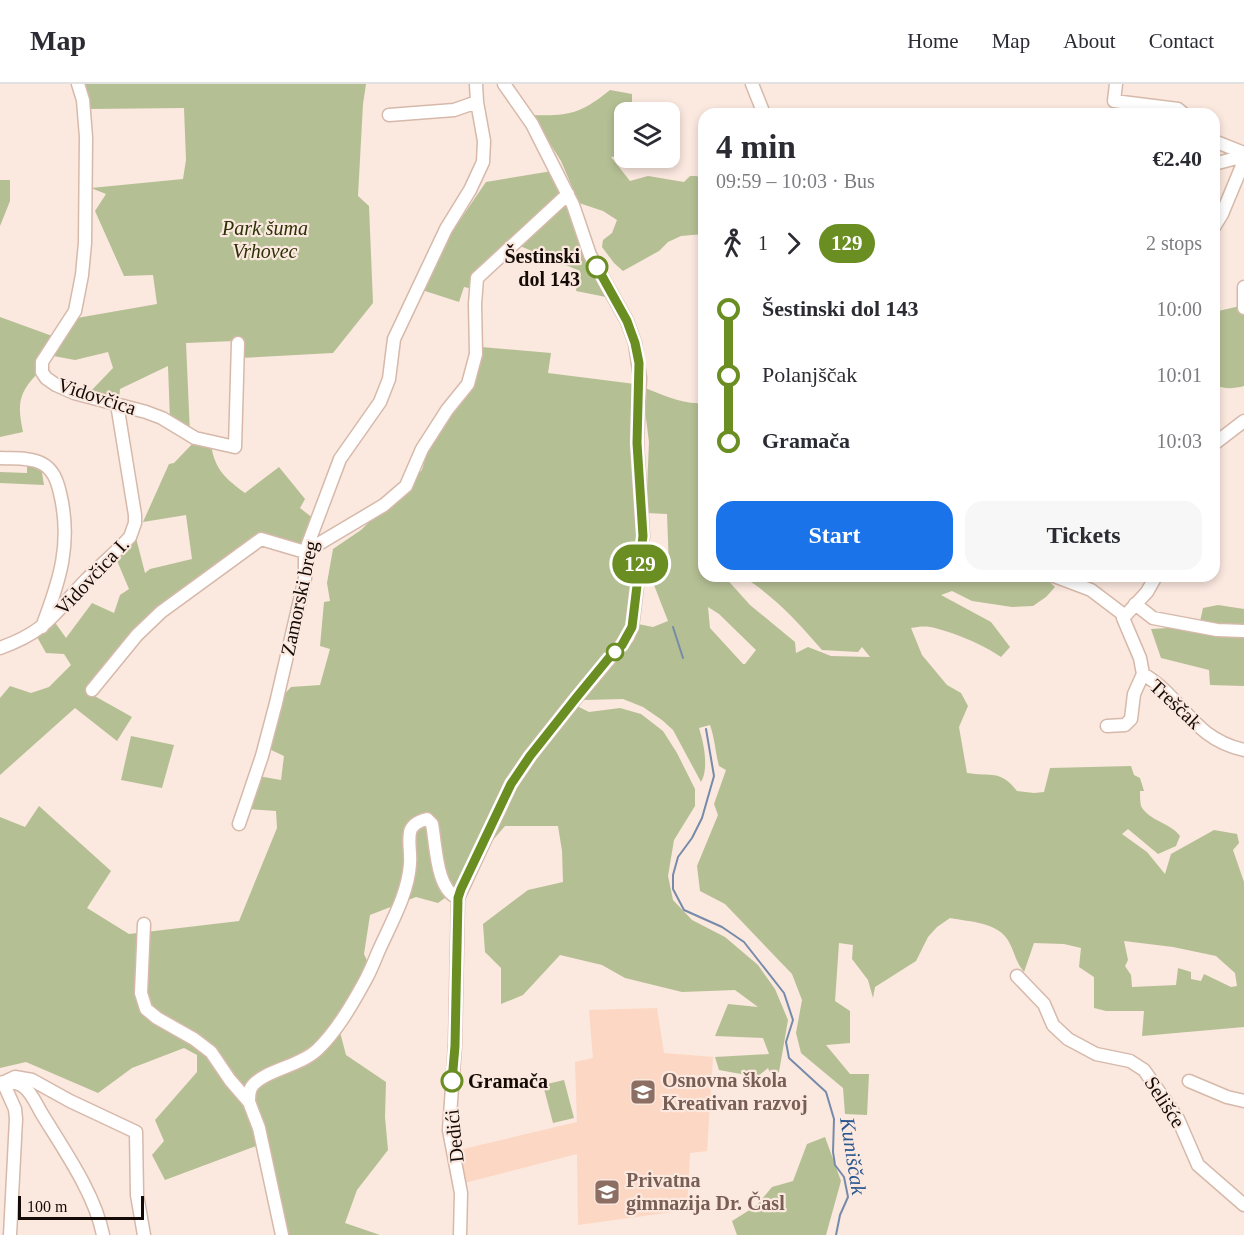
<!DOCTYPE html>
<html lang="en">
<head>
<meta charset="utf-8">
<style>
	:root { --surface:#fff; --page:#f7f7f7; --text:#2b2b33; --muted:#7c7c81; --line:#e1e1e2; --accent:#1a73e8 }
	body { margin:0; font-family:Georgia,serif; background:var(--page); color:var(--text); height:100vh; display:flex; flex-direction:column; font-size:22px; white-space:nowrap }
	* { box-sizing:border-box; margin:0 }
	p { font-size:20px; color:var(--muted) }
	.icon { flex:none; width:33px; height:33px; fill:none; stroke:currentColor; stroke-width:2; stroke-linecap:round; stroke-linejoin:round }
	.map { position:relative; flex:1; overflow:hidden }
	.panel { position:absolute; left:698px; top:24px; width:522px; height:474px; display:flex; flex-direction:column; background:var(--surface); border-radius:18px; box-shadow:0 3px 9px #0003 }
	.panel>* { flex:none }
	.badge { padding:0 12px; border-radius:20px; font-size:21px; line-height:39px }
	.controls { position:absolute; left:614px; top:18px; display:grid; gap:12px }
	.controls a { display:grid; place-items:center; width:66px; height:66px; border-radius:12px; background:var(--surface); box-shadow:0 3px 9px #0003; font-size:30px }
	.scale { position:absolute; left:18px; bottom:15px; width:126px; box-sizing:border-box; padding-left:6px; border:3px solid #140b06; border-top:0; font-size:16px; line-height:21px; white-space:nowrap; color:#140b06; -webkit-text-stroke:4px #fbe8df; paint-order:stroke }
	.map>.badge { position:absolute; translate:-50% -50%; box-shadow:0 0 0 3px #fff }
	.legs { display:flex; align-items:center; gap:9px; height:66px; padding:0 18px; font-size:20px }
	.legs p { margin-inline-start:auto }
	.overview { display:flex; align-items:center; justify-content:space-between; height:102px; padding:0 18px }
	h1 { font-size:33px; font-weight:800; line-height:45px }
	.cta { display:flex; gap:12px; margin-top:auto; padding:12px 18px }
	.cta a { flex:1; height:69px; border-radius:18px; background:var(--accent); color:#fff; font-size:24px; font-weight:800; line-height:69px; text-align:center }
	.cta a+a { background:var(--page); color:var(--text) }
	ul { padding:0 18px; list-style:none }
	li { display:flex; align-items:center; gap:21px; height:66px; font-size:22px }
	li i { display:grid; place-items:center; width:9px; height:100%; margin:0 8px; background:currentColor }
	li i::after { content:''; width:15px; height:15px; margin:-8px; border:4px solid; border-radius:50%; background:var(--surface) }
	li p { margin-inline-start:auto }
	li:first-child i { background:linear-gradient(#0000 50%,currentColor 0) }
	li:last-child i { background:linear-gradient(currentColor 50%,#0000 0) }
	header { display:flex; align-items:center; gap:36px; box-sizing:border-box; height:84px; padding:0 30px; background:var(--surface); border-bottom:2px solid var(--line) }
	header strong { font-size:28px }
	nav { display:flex; gap:33px; margin-inline-start:auto; font-size:21px }
	.map>svg:first-child { display:block }
	.built { fill:#fcd7c3 }
	.green { fill:#b5bf94; fill-rule:evenodd }
	.lines { fill:none; stroke-linecap:round; stroke-linejoin:round }
	.stream { stroke:#768baa; stroke-width:2 }
	.minor-casing { stroke:#d6b9aa; stroke-width:15 }
	.minor { stroke:#fff; stroke-width:12 }
	.line-1-casing { stroke:#fff; stroke-width:14 }
	.line-1 { stroke:#6b8e23; stroke-width:9 }
	.stop-1-dot { fill:#fff; stroke:#6b8e23; stroke-width:3 }
	.labels { text-anchor:middle; dominant-baseline:central; stroke-width:4.5; stroke-linejoin:round; paint-order:stroke }
	.park-label { font-size:20px; font-style:italic; fill:#2b3105; stroke:#fbe8df }
	.stop-label { font-size:20px; font-weight:bold; fill:#140b06; stroke:#fbe8df; text-anchor:end }
	.street-label { font-size:20px; fill:#140b06; stroke:#fbe8df }
	.education-label { font-size:20px; font-weight:bold; fill:#785e54; stroke:#fbe8df; text-anchor:start }
	.water-label { font-size:21px; font-style:italic; fill:#2b5791; stroke:#fbe8df }
</style>
</head>
<body>
<header>
<strong>Map</strong>
<nav><a>Home</a><a>Map</a><a>About</a><a>Contact</a></nav>
</header>
<div class="map">
<svg width="1244" height="1151" viewBox="0 0 1244 1151">
	<rect width="100%" height="100%" fill="#fbe8df"/>
	<path class="built" d="M657,924L664,969L713,973L707,1067L690,1069L687,1126L578,1141L577,1070L464,1099L459,1066L577,1038L575,978L593,974L589,926Z"/>
	<path class="green" d="M82,0H366L363,20L358,112L369,122L373,219L333,269L240,274L235,257L186,259L190,350L170,336L168,282L120,305L119,318L89,309L113,284L108,268L75,276L48,271L68,249L77,234L157,220L153,191L124,192L95,127L106,110L91,104L183,95L186,76L184,24L89,25Z
		M610,6L632,10V28H624V71L611,73L630,97L648,92L684,98L690,92H697L703,99V150L681,152L668,158L659,167L623,187L614,179L602,163L603,156L612,149L617,136L603,127L579,119L561,77L532,31C570,32 580,30 610,6Z
		M552,87L611,214L576,207L580,187L520,162L486,191L478,206L464,203L459,218L422,206L449,152L486,98Z
		M0,96H10V117L0,142Z
		M1240,222L1244,232V302C1233,305 1224,305 1214,301V228Z
		M0,233L55,253L35,278L36,291C17,311 18,323 23,348L0,353Z
		M481,263L551,269L548,289L635,300L631,329L640,458L625,548L564,619L577,622L589,628L620,624L641,630L663,647L677,669L695,705V722L674,756L668,792L673,816L692,836L725,853L758,881L775,905L788,936L779,988L772,993L768,984L757,993L719,986L715,973L769,970L763,954L715,952L728,920L758,923L735,906L682,908L625,894L602,881L560,871L523,911L501,920V884L485,868L483,840L528,806L563,798L562,767L558,742H505L487,763L474,793L438,819L416,813L370,831L364,870L373,890L336,933L346,971L386,998L385,1033L388,1066L357,1106L345,1139L380,1151H286L284,1133L267,1058L165,1096L152,1071L164,1057L155,1036L197,988V971L184,964L132,984L98,1009L26,978L0,984V733L25,743L39,722L111,787L87,824L129,850L239,837L277,744L276,727L247,725L258,692L281,696L284,672L267,664L279,616L291,603L320,601L330,565L320,562L324,518L330,517L327,499L333,465L361,446L422,386L428,365L435,352L466,311Z
		M642,303C662,310 682,321 703,319L704,492H724L750,521L795,558L796,569L808,563L831,572L870,573L862,563L858,568L822,566C798,538 773,511 742,492H1044L1055,503L1046,513L1033,522L1012,523L972,517L952,507L941,511L991,538L1010,563L1001,573C984,561 951,547 930,543C924,542 917,543 911,544L922,571L947,601L961,609L968,622L959,643L967,689C991,693 1000,685 1017,707L1034,709L1044,708L1050,684L1131,682L1134,691L1140,694L1144,707H1140C1140,711 1140,718 1141,722C1149,737 1171,739 1180,752L1176,762L1158,770L1128,745L1122,750L1147,768L1165,790L1171,770L1214,746L1237,750L1239,759L1233,766L1244,798V943L1142,952L1144,927H1106L1094,924V893L1079,883L1081,864L1064,860L1034,859L1024,888C1016,879 1015,869 1009,858C999,838 970,838 950,834L937,843L928,853L916,877L875,903L873,914L868,896L852,875L853,861L839,859L835,917L850,927V959L826,961L850,990H869L867,1031L845,1030L843,1004L801,969L796,949L802,916L792,890L725,820L700,807L697,782L718,731L714,720L726,686L719,682C715,667 715,655 710,641L699,644C704,659 709,685 701,698L673,646L662,636L643,623L623,615L584,616V610C600,593 634,563 638,540L653,543L668,537L654,501L669,485L667,430L646,429L649,358ZM708,523L719,530L756,566L745,580H743L710,544ZM1124,857L1173,863L1216,872L1235,889L1237,902L1231,903L1204,890L1201,897L1191,895V888L1178,884L1176,901L1132,903L1131,891L1125,882L1128,876Z
		M195,357L211,361C215,386 226,395 245,409L279,383L305,415L300,424L314,435L303,464L261,452L156,529L91,610L132,633L117,657L75,624L0,691V614L10,602L31,609L49,603L71,581L64,570L46,569L36,551L54,537L66,554L92,519L114,529L120,511L129,505L115,472L135,450L145,489L150,485L192,475L186,431L143,438L169,380L174,379Z
		M27,378L41,383L44,401L0,399V388L27,389Z
		M1218,521L1244,525V602L1210,601L1209,586L1161,574L1151,545L1199,542L1203,524Z
		M131,652L174,661L162,704L121,696Z
		M564,996L574,1034L553,1039L543,1001Z
		M825,1053L841,1097L826,1151H737L732,1137L756,1122L772,1103L793,1097L807,1060Z"/>
	<g class="lines">
		<path class="stream" d="M673,543L683,574
			M706,645L714,692L702,734L692,754L678,773L673,791V805L684,826L722,843L744,858L784,909L793,936L786,958L789,974L826,1008L834,1035L833,1068L835,1081L844,1093L848,1113L840,1131L836,1151"/>
		<defs>
			<path id="minor" d="M78,0L83,16L86,53L85,159L82,191L75,227L42,278V288L46,294L56,301L74,309L146,328L162,334L195,354L235,363L238,259
				M752,0L764,30
				M1116,0L1114,17L1178,25L1184,30
				M389,31L454,26L477,18
				M1214,57L1244,69
				M1214,80L1244,72
				M1214,143L1222,130L1244,77
				M1244,203V224
				M1214,360L1244,337
				M0,374C13,375 29,373 41,379C53,385 57,396 60,409C72,459 60,496 42,543
				M1054,492L1091,506L1124,531
				M1135,520L1153,534L1217,546L1244,547
				M0,564C48,547 54,529 86,496C101,481 116,468 130,453L135,439V431L117,320
				M1143,590L1140,574L1123,534L1147,508L1156,492
				M92,606L137,551L161,528L261,455L305,468L384,421L406,402L422,365L447,326L468,300L476,270L475,220L477,194L568,110
				M1107,642L1125,641L1131,635L1134,610L1143,590C1184,614 1191,654 1244,666
				M239,740L262,672L276,619L305,494V468L340,375L380,318L389,295L394,255L446,145L470,106L483,78L484,57L477,18L476,0
				M144,840L141,909L146,925L157,934L194,955L211,968L230,996L249,1018L259,1044L282,1151
				M1017,892L1044,920L1053,941L1068,955L1096,970L1130,977L1144,986L1178,1035L1198,1081L1244,1121
				M1189,997L1227,1013L1244,1017
				M3,998L15,1025L16,1035L10,1151
				M7,998C13,998 19,999 24,1003C32,1009 37,1022 42,1030C64,1066 95,1110 103,1151
				M0,1000L15,993L32,996L70,1017L136,1048L137,1111L144,1151
				M249,1018C249,1012 249,1005 253,1001C266,986 300,982 317,966C337,947 353,919 366,895C371,886 375,875 379,866C391,839 408,810 410,780C411,769 408,759 410,748C412,740 419,737 427,735L432,740C436,760 436,806 458,814
				M460,1151L461,1109L449,1046L455,961L458,814L511,700L530,672L576,614L628,553L632,543L643,452L637,359L640,294L635,259L627,237L590,171L573,121L532,40L504,0"/>
		</defs>
		<use href="#minor" class="minor-casing"/>
		<use href="#minor" class="minor"/>
	</g>
	<g class="lines">
		<defs>
			<path id="line-1" d="M452,997L455,962L458,814L461,805L511,700L530,672L576,614L608,575L622,561L632,543L643,452L637,359L639,279L635,259L627,237L597,183"/>
		</defs>
		<use href="#line-1" class="line-1-casing"/>
		<use href="#line-1" class="line-1"/>
	</g>
	<defs>
		<symbol id="school-square" viewBox="-11 -11 22 22"><rect x="-9" y="-9" width="18" height="18" rx="4" fill="#8d6e63" stroke="#fbe8df"/><path d="M0-5L7-2L0 1L-7-2ZM-4 1L0 2.5L4 1V4Q0 6-4 4Z" fill="#fff"/></symbol>
	</defs>
	<g fill-rule="evenodd">
		<use href="#school-square" x="628" y="993" width="30" height="30"/>
		<use href="#school-square" x="592" y="1093" width="30" height="30"/>
	</g>
	<g class="stop-1-dot">
		<circle cx="597" cy="183" r="10"/>
		<circle cx="615" cy="568" r="8"/>
		<circle cx="452" cy="997" r="10"/>
	</g>
	<g class="labels">
		<g class="park-label">
			<text x="265" y="144">Park šuma<tspan x="265" dy="23">Vrhovec</tspan></text>
		</g>
		<g class="stop-label">
			<text x="580" y="172">Šestinski<tspan x="580" dy="23">dol 143</tspan></text>
			<text x="468" y="997" text-anchor="start">Gramača</text>
		</g>
		<g class="street-label">
			<text transform="translate(97 312) rotate(18)">Vidovčica</text>
			<text transform="translate(92 492) rotate(-47)">Vidovčica I.</text>
			<text transform="translate(299 514) rotate(-78)">Zamorski breg</text>
			<text transform="translate(1176 620) rotate(43)">Treščak</text>
			<text transform="translate(1165 1018) rotate(57)">Selišće</text>
			<text transform="translate(454 1052) rotate(-96)">Dedići</text>
		</g>
		<g class="education-label">
			<text x="662" y="996">Osnovna škola<tspan x="662" dy="23">Kreativan razvoj</tspan></text>
			<text x="626" y="1096">Privatna<tspan x="626" dy="23">gimnazija Dr. Časl</tspan></text>
		</g>
		<g class="water-label">
			<text transform="translate(853 1072) rotate(81)">Kuniščak</text>
		</g>
	</g>
</svg>
<div class="controls">
<a><svg class="icon" aria-label="layers" viewBox="0 0 24 24"><path d="M12 4l9 5-9 5-9-5zM3 14l9 5 9-5"/></svg></a>
</div>
<div class="scale">100 m</div>
<b class="badge" style="left:640px;top:480px;background:#6b8e23;color:#fff">129</b>
<section class="panel">
<div class="overview"><div><h1>4 min</h1><p>09:59 – 10:03 · Bus</p></div><b>€2.40</b></div>
<div class="legs"><svg class="icon" aria-label="walk" viewBox="0 0 24 24"><circle cx="13" cy="4" r="2"/><path d="M13 8l-2 6 4 7M11 14l-3 7M7 12l3-4h3l4 4"/></svg>1<svg class="icon" aria-label="forward" viewBox="0 0 24 24"><path d="M9 5l7 7-7 7"/></svg><b class="badge" style="background:#6b8e23;color:#fff">129</b><p>2 stops</p></div>
<ul>
<li><i style="color:#6b8e23"></i><b>Šestinski dol 143</b><p>10:00</p></li>
<li><i style="color:#6b8e23"></i><span>Polanjščak</span><p>10:01</p></li>
<li><i style="color:#6b8e23"></i><b>Gramača</b><p>10:03</p></li>
</ul>
<div class="cta"><a>Start</a><a>Tickets</a></div>
</section>
</div>
</body>
</html>
